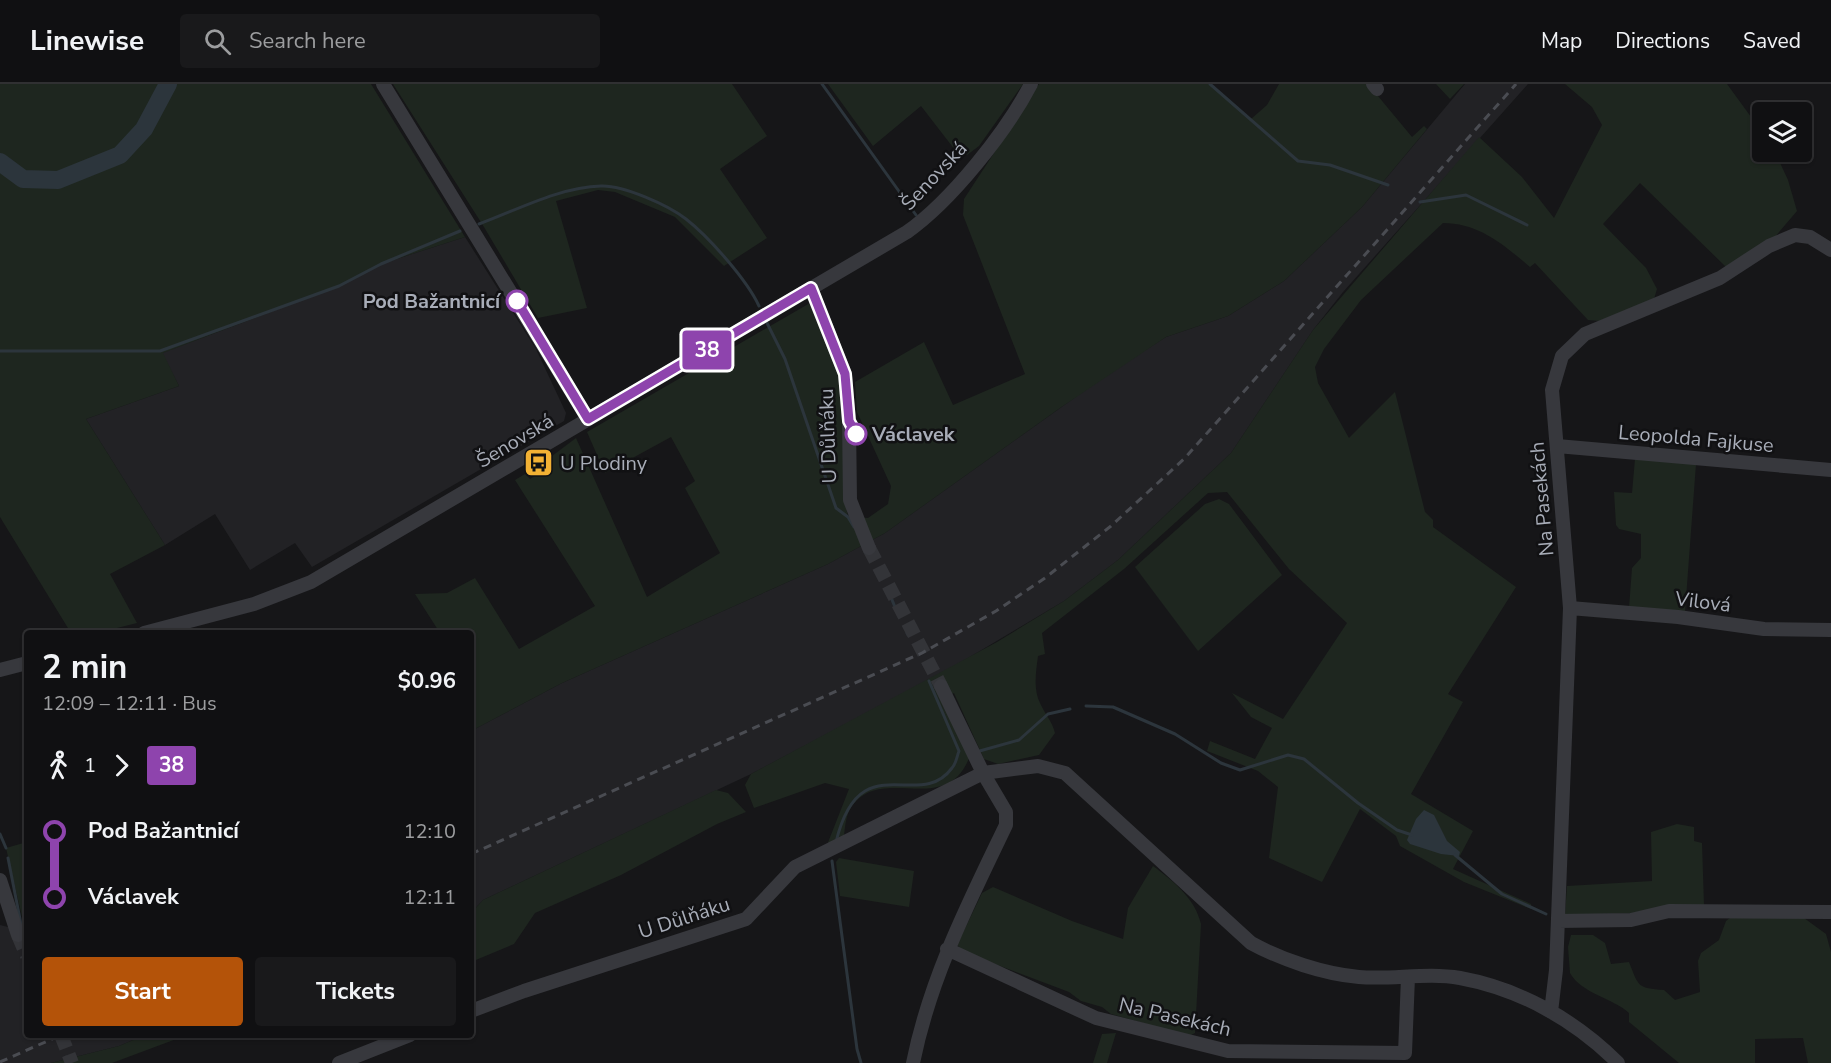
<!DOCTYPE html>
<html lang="en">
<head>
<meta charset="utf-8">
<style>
	:root { --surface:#101012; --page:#19191b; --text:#f1f3f6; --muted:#9c9d9f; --line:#303032; --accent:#b45309 }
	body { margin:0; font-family:"Nunito Sans",sans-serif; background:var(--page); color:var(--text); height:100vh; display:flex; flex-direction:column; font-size:22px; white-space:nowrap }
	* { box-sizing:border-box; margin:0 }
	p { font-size:20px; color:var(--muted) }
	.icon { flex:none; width:33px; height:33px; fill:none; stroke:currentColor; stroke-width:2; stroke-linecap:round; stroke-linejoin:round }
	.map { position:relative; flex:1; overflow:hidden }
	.details { position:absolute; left:24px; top:546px; width:450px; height:408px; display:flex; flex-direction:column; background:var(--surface); border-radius:6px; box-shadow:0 2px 4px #0004,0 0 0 2px var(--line) }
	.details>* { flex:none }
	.badge { padding:0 12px; border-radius:4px; font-size:21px; line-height:39px }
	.tools { position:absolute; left:1752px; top:18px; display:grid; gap:12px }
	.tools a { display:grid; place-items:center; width:60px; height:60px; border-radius:6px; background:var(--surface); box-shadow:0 2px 4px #0004,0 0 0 2px var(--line); font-size:30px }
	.map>.badge { position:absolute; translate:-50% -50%; box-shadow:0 0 0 3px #fff }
	.legs { display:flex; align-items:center; gap:9px; height:66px; padding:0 18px; font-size:20px }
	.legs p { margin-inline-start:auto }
	.headline { display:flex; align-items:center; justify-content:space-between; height:102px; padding:0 18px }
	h1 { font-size:33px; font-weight:700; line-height:45px }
	.primary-button { display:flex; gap:12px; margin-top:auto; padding:12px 18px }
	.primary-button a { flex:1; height:69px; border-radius:6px; background:var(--accent); color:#fff; font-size:24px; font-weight:700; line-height:69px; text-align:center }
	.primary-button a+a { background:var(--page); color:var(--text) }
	ul { padding:0 18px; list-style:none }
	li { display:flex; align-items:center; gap:21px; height:66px; font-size:22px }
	li i { display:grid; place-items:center; width:9px; height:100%; margin:0 8px; background:currentColor }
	li i::after { content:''; width:15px; height:15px; margin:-8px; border:4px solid; border-radius:50%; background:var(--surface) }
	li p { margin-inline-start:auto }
	li:first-child i { background:linear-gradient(#0000 50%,currentColor 0) }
	li:last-child i { background:linear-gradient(currentColor 50%,#0000 0) }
	header { display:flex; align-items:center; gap:36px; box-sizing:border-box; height:84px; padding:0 30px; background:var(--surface); border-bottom:2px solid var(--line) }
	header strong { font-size:28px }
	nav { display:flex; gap:33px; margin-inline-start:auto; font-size:21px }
	.search { width:420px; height:54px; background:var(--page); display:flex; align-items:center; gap:15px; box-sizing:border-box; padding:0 21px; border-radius:6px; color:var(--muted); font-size:22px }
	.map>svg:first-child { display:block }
	.built { fill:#222225 }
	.green { fill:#1e261f }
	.water { fill:#2c353c }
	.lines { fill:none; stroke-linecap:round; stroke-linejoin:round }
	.stream { stroke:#2c353c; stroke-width:3 }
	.river { stroke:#2c353c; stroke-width:18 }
	.minor-tunnel { stroke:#333438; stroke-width:14; stroke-dasharray:14 7; stroke-linecap:butt }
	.minor { stroke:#37383d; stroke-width:14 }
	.rail { stroke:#4a4c52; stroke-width:3; stroke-dasharray:8 6; stroke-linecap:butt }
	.line-1-casing { stroke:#fff; stroke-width:14 }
	.line-1 { stroke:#8e44ad; stroke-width:9 }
	.stop-1-dot { fill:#fff; stroke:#8e44ad; stroke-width:3 }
	.labels { text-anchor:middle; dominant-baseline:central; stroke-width:5; stroke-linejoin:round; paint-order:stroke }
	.street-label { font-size:20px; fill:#a8adb8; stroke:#111113 }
	.stop-label { font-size:20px; font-weight:bold; fill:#a8adb8; stroke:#111113; text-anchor:end }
	.poi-label { font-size:20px; fill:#a8adb8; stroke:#111113; text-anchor:start }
</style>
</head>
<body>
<header>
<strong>Linewise</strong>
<div class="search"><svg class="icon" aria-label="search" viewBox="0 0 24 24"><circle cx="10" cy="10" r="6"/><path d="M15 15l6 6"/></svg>Search here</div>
<nav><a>Map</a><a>Directions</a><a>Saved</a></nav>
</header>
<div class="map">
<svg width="1831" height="979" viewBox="0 0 1831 979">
	<rect width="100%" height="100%" fill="#161618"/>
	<path class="built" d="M1465,0H1528L1343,208L1313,246L1231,369L1118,476L1064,517L943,589L751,690L483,816L471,829V647L562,599L828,480L885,449L1105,292L1166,253L1228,232L1284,197L1362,123Z
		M465,153L536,265L566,329L564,337L312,483L295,459L250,486L215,430L165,461L86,335L179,302L162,269L339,202L381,180Z
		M27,835V951H145L119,962L51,979H0V841L8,843Z"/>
	<path class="green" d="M0,0H371L465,153L381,180L339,202L163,269L179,302L86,335L165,461L110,490L137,539L97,549H71L0,433Z
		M393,0H732L767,52L720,85L767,154L724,182L675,133L615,108L598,106L556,117L587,224L538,234L484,143Z
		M828,0H1023L979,62L967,71L955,66L921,22L873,62Z
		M1039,0H1210L1251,35L1267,21L1279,0H1368L1412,53L1424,42L1427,45L1362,123L1284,197L1228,232L1166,253L1060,324L885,449L828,480L562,599L471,647V549H440L415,510L447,509L475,494L519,565L595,522L515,396L525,390L530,395L543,387L540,381L576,354L647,513L720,469L685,404L695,397L671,353L605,389L587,348L810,219L840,291L845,417L848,433L868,434L888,420L891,402L857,328L855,298L924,258L953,321L1025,290L963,131L964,115Z
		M1436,0H1464L1450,15Z
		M1565,0H1727L1762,48V68H1775L1788,96L1797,127L1774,154L1732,182H1725L1640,99L1603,140L1646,184L1657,205L1654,215L1600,237L1588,236L1535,179L1530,183C1504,161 1479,139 1443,139L1361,216L1324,265L1315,283L1318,299L1349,354L1395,308L1425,428L1433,436V443L1516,503L1448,610L1463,618L1411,710L1473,747L1453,785L1531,820V825L1464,798L1400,762L1396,752L1360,725L1322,798L1269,774L1278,703L1258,687L1207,667L1210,657L1255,675L1272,644L1251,633L1232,609L1283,635L1347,539L1289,485L1227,408L1208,409L1124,485L1042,549L1045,570L1038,572C1036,588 1033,605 1040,619C1045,630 1052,637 1055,649L1039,671L998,680L984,675L954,609L942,615L971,669C948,738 880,676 850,725C846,732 845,743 844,752L827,761L849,705L825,699L754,724L745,701L751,690L997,558L1064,517L1118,476L1231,369L1313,246L1479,53L1522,93L1554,134L1602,41L1592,23Z
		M1635,375L1696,380L1685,528L1629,524L1632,484L1641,474V450L1619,445L1616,441L1614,408L1632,409Z
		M1219,415L1229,420L1282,491L1198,567L1135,483L1205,420Z
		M716,706L728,709L746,728L717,740L621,791L535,829L514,860L471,878V829L483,816Z
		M1677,740L1694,743V757L1702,759L1704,821L1633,829L1565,831L1567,802L1652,797L1651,748Z
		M27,758V835L23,837L6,764Z
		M839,774L914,787L909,823L840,812L836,778Z
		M1153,782C1173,797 1195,814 1201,840L1195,949L1189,952L1111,930L1102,923L1081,917L1069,908L966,869L957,861L982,809L993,803L1072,837L1123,855L1128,824Z
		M1731,833L1804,834L1826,850L1831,868V979H1808L1803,954L1755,955V979H1679L1629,938V929C1613,914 1582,910 1570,889L1568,863L1571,851H1593L1605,859L1611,880L1629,878C1639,903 1637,904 1664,906L1675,916L1700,908L1698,877L1701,869L1719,856L1726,837Z
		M1116,949L1107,979H1093L1102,950Z
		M145,951H187L112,979H51L119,962Z"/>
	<path class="water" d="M1424,726L1434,731L1447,757L1460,768L1459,772L1441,770L1410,760L1407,756L1416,735Z"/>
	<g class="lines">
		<path class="stream" d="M822,0L916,131
			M1210,0L1298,77L1330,81L1388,101
			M1420,118L1466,111L1527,141
			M479,140C517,126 560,103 601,102C623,101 668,121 686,135C709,153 747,196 759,222
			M767,239L785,275L836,424L848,433L854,443
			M0,267H160L339,202L381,180L460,147
			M890,511L895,523
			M907,549L908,551
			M1086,622L1113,623L1175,650L1221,679L1240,686L1288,671L1304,675L1358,719L1397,746L1412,751
			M976,668L1019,656L1048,630L1070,625
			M0,750L6,764
			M836,758C860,659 919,729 952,684C956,680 957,672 959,667L929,597
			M1455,771L1502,810L1546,830
			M8,774L21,840
			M832,777L857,965L861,979
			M61,959V960
			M66,973L69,979"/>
		<path class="river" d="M0,78L23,95L58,96L120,71L144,45L168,0"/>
		<path class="minor-tunnel" d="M869,464L941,602
			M18,851L27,872
			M61,951L72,979"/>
		<path class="minor" d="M383,0L588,335
			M1373,0L1377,5
			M811,205L845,290L849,337L850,416L869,464
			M1557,362L1831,386
			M1570,524L1678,533L1764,545L1831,546
			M144,549L254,520L311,498L907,148C951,117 1006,48 1031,0
			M0,586L27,579
			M0,796L18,851
			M1558,837L1631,836L1669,827L1831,828
			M947,865L1096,934L1228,967L1405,969L1408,893
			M471,927L524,907L746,835L795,783L983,689L1038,682L1065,689L1251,859C1282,876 1324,890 1359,893C1392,896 1427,888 1460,894C1520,905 1575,936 1618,979
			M1551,928L1556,886L1570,524L1552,306L1562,272L1585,250L1720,194L1769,162L1795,151L1810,153L1831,166
			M339,979L410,951
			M913,979C930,894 969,818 1006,741V728L983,689L941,602"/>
		<path class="rail" d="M471,770L922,569L996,527L1045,494L1111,442L1185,374L1516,0
			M0,978L61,951"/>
	</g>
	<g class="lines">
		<defs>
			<path id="line-1" d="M517,217L588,335L811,204L845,290L849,337L856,350"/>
		</defs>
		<use href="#line-1" class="line-1-casing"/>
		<use href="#line-1" class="line-1"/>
	</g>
	<defs>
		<symbol id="bus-square" viewBox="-11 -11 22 22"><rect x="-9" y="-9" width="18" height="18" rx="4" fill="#f2b134" stroke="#111113"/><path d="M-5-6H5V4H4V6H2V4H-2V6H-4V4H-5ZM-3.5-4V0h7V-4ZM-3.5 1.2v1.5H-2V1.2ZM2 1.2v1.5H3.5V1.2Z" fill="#111"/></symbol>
	</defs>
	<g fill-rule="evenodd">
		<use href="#bus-square" x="522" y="362" width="33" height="33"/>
	</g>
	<g class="stop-1-dot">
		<circle cx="517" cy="217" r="10"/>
		<circle cx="856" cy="350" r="10"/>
	</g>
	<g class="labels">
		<g class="street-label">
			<text transform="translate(934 92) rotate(-47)">Šenovská</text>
			<text transform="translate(828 352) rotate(-92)">U Důlňáku</text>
			<text transform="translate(1696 355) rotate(5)">Leopolda Fajkuse</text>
			<text transform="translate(515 357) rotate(-31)">Šenovská</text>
			<text transform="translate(1542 415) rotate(-95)">Na Pasekách</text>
			<text transform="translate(1703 518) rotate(7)">Vilová</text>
			<text transform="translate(684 834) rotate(-18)">U Důlňáku</text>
			<text transform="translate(1175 933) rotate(13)">Na Pasekách</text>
		</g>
		<g class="stop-label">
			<text x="500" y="217">Pod Bažantnicí</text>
			<text x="872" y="350" text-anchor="start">Václavek</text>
		</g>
		<g class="poi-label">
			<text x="560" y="379">U Plodiny</text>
		</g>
	</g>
</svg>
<div class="tools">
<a><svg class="icon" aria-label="layers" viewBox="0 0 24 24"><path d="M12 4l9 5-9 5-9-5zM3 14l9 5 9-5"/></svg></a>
</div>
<b class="badge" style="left:707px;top:266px;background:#8e44ad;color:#fff">38</b>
<section class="details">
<div class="headline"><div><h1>2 min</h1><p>12:09 – 12:11 · Bus</p></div><b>$0.96</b></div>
<div class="legs"><svg class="icon" aria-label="walk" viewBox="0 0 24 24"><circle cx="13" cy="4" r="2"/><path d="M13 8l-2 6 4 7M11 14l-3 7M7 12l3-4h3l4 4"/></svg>1<svg class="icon" aria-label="forward" viewBox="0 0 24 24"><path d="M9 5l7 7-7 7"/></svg><b class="badge" style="background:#8e44ad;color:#fff">38</b></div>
<ul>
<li><i style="color:#8e44ad"></i><b>Pod Bažantnicí</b><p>12:10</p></li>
<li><i style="color:#8e44ad"></i><b>Václavek</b><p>12:11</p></li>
</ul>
<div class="primary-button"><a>Start</a><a>Tickets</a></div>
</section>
</div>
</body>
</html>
